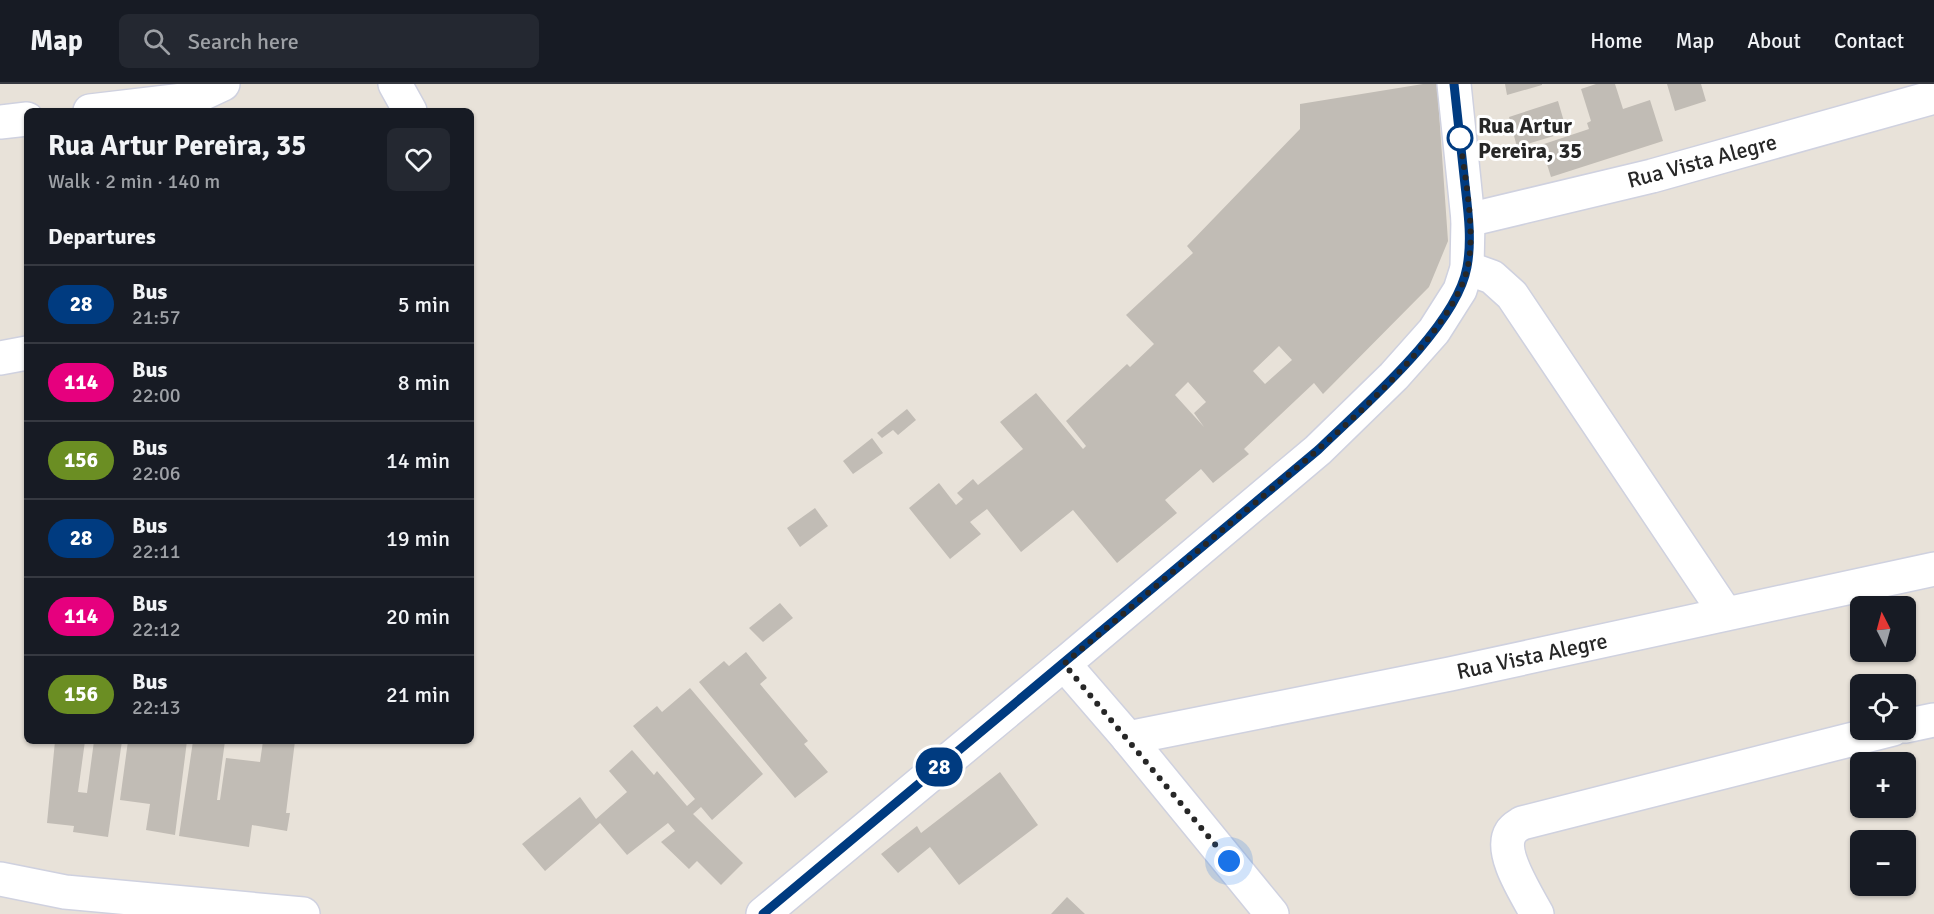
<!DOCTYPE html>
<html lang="en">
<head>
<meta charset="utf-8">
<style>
	:root { --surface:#171b24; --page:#242831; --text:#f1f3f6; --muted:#9ea1a6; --line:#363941 }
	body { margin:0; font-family:Signika,sans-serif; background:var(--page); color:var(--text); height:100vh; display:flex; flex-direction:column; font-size:22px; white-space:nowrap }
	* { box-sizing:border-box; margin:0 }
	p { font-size:20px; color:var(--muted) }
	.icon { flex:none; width:33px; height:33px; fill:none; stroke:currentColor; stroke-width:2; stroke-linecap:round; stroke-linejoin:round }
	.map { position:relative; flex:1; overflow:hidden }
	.drawer { position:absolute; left:24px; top:24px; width:450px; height:636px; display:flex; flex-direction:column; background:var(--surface); border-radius:9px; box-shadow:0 2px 4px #0004 }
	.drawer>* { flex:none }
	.badge { padding:0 12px; border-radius:20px; font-size:21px; line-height:39px }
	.needle { width:39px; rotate:354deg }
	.tools { position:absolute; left:1850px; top:512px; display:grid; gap:12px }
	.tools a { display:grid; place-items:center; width:66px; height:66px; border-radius:9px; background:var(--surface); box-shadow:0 2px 4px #0004; font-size:30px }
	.you { position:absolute; width:30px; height:30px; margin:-15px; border:4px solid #fff; border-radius:50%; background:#1a73e8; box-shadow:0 0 0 9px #1a73e833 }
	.map>.badge { position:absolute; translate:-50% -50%; box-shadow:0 0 0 3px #fff }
	h2 { padding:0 24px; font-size:22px; line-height:54px }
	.round { display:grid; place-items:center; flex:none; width:63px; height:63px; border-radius:9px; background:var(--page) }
	.summary { display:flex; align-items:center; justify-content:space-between; height:102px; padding:0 24px }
	h1 { font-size:28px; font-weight:800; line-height:45px }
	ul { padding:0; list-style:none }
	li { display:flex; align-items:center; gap:18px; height:78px; padding:0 24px; border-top:2px solid var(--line) }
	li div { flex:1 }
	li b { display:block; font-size:22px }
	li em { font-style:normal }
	li .badge { min-width:66px; font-weight:700; text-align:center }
	header { display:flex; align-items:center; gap:36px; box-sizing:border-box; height:84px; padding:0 30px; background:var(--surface); border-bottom:2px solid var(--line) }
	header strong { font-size:28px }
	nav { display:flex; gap:33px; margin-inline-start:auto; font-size:21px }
	.search { width:420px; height:54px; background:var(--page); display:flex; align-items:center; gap:15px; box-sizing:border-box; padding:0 21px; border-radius:9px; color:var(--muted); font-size:22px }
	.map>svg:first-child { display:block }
	.building { fill:#c1bcb5; fill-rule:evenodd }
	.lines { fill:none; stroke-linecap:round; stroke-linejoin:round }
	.minor-casing { stroke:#cfd1df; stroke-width:36 }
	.tertiary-casing { stroke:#cfd1df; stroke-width:36 }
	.minor { stroke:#fff; stroke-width:33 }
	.tertiary { stroke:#fff; stroke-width:33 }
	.line-casing { stroke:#fff; stroke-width:14 }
	.line { stroke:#003b80; stroke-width:9 }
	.walk { stroke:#272727; stroke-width:6; stroke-dasharray:0 10.8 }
	.stop-dot { fill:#fff; stroke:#003b80; stroke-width:3 }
	.labels { text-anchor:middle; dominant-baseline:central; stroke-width:6; stroke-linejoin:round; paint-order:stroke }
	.stop-label { font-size:22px; font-weight:bold; fill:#272727; stroke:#fff; text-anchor:start }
	.street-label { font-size:22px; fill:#272727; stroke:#fff }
</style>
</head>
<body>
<header>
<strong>Map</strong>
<div class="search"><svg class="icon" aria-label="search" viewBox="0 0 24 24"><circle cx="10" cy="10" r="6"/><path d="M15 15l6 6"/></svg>Search here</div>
<nav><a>Home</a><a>Map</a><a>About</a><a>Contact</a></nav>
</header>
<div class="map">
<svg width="1934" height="830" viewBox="0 0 1934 830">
	<rect width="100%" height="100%" fill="#e8e2d9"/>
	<path class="building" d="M1423,0H1437L1448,157L1429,203L1323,310L1314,299L1244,365L1249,370L1213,399L1201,385L1165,416L1177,429L1117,479L1073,426L1021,468L987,425L970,438L981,450L950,475L909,424L939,399L956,421L963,415L957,409L973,395L978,401L1023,365L1000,338L1036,309L1083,365L1086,362L1066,337L1127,280L1130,283L1154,260L1126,231L1193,169L1187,162L1300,45V20ZM1279,262L1292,276L1265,300L1253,287ZM1188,298L1206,318L1194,329L1204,343L1175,311Z
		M1505,0H1542V1L1507,11Z
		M1596,0H1615L1623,25L1650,16L1663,57L1551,93L1541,61L1589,45L1587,39L1591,37L1581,5Z
		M1667,0H1701L1706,17L1675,27Z
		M1558,17L1567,48L1517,63L1509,33Z
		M907,325L916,336L898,351L893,346L882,354L877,349Z
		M872,354L883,369L853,390L843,377Z
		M815,424L828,442L800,463L787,444Z
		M780,519L793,534L763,558L749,544Z
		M746,568L767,594L760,600L808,657L804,660L828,688L795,714L699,598L724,577L729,582Z
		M690,604L763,690L712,736L701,723L693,730L743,779L721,801L697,777L689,785L661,758L675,747L668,739L627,771L600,739L545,787L522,760L580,713L596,735L627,708L609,687L632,666L654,691L657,687L687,722L695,715L633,642L657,622L662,628Z
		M55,657H85L78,708L87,709L94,657H122L108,753L73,748L74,742L47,739Z
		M128,657H187L175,751L146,746L150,720L120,716Z
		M193,657H225L217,716H220L226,674L260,678L263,657H295L286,729H290L287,747L252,741L249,763L179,752Z
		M1000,688L1038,741L959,801L930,763L898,789L881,770L917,742L921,749Z
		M1067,813L1085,830H1051Z"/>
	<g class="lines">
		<defs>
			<path id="minor" d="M395,0L410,27
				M90,27L191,15L223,0
				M0,38L27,35
				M1468,136L1652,92L1934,13
				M1467,184L1492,193L1512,211L1726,530
				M0,274L27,269
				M1905,642L1934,636
				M1128,654L1450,590L1934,485
				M0,795L65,808L303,830
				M763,830L1064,580
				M1537,830C1527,811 1498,768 1511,748C1513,744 1519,741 1522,739L1893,645"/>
			<path id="tertiary" d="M1272,830L1128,654L1064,580L1318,366L1394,292L1434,247L1460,206L1467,184L1468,136L1454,0"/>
		</defs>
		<use href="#minor" class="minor-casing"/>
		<use href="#tertiary" class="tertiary-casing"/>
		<use href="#minor" class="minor"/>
		<use href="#tertiary" class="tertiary"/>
	</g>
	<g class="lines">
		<defs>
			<path id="line" d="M763,830L1318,366C1362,323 1456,244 1467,183C1472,156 1468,127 1465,101C1461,67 1458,34 1454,0"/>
		</defs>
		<use href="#line" class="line-casing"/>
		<use href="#line" class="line"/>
		<path class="walk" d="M1229,777L1064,580C1118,534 1173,488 1227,442C1293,387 1446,267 1467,186C1477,146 1463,86 1459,45L1460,54"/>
	</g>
	<circle class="stop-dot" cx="1460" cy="54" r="12"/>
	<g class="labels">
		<g class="stop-label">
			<text x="1478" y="41">Rua Artur<tspan x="1478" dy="25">Pereira, 35</tspan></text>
		</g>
		<g class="street-label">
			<text transform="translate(1702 77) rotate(-15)">Rua Vista Alegre</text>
			<text transform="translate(1532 572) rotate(-12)">Rua Vista Alegre</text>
		</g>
	</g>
</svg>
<div class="tools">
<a><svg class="needle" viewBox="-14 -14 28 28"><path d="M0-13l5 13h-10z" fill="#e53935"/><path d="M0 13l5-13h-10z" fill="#9ea1a6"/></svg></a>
<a><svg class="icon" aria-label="locate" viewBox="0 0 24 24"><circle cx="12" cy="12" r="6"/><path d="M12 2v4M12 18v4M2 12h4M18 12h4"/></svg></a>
<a>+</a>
<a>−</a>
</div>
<div class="you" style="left:1229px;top:777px"></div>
<b class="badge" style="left:939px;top:683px;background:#003b80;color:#fff">28</b>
<section class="drawer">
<div class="summary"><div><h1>Rua Artur Pereira, 35</h1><p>Walk · 2 min · 140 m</p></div><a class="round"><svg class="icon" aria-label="heart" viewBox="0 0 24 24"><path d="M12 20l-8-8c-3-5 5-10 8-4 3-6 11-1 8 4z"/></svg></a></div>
<h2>Departures</h2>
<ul>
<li><span class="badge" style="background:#003b80;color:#fff">28</span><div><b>Bus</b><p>21:57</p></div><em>5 min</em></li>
<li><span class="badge" style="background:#e6007e;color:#fff">114</span><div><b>Bus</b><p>22:00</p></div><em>8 min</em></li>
<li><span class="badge" style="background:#6b8e23;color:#fff">156</span><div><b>Bus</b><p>22:06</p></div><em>14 min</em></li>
<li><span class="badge" style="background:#003b80;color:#fff">28</span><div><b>Bus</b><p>22:11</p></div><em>19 min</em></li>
<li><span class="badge" style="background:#e6007e;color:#fff">114</span><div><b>Bus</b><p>22:12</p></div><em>20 min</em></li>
<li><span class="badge" style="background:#6b8e23;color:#fff">156</span><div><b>Bus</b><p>22:13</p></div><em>21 min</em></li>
</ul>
</section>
</div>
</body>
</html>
